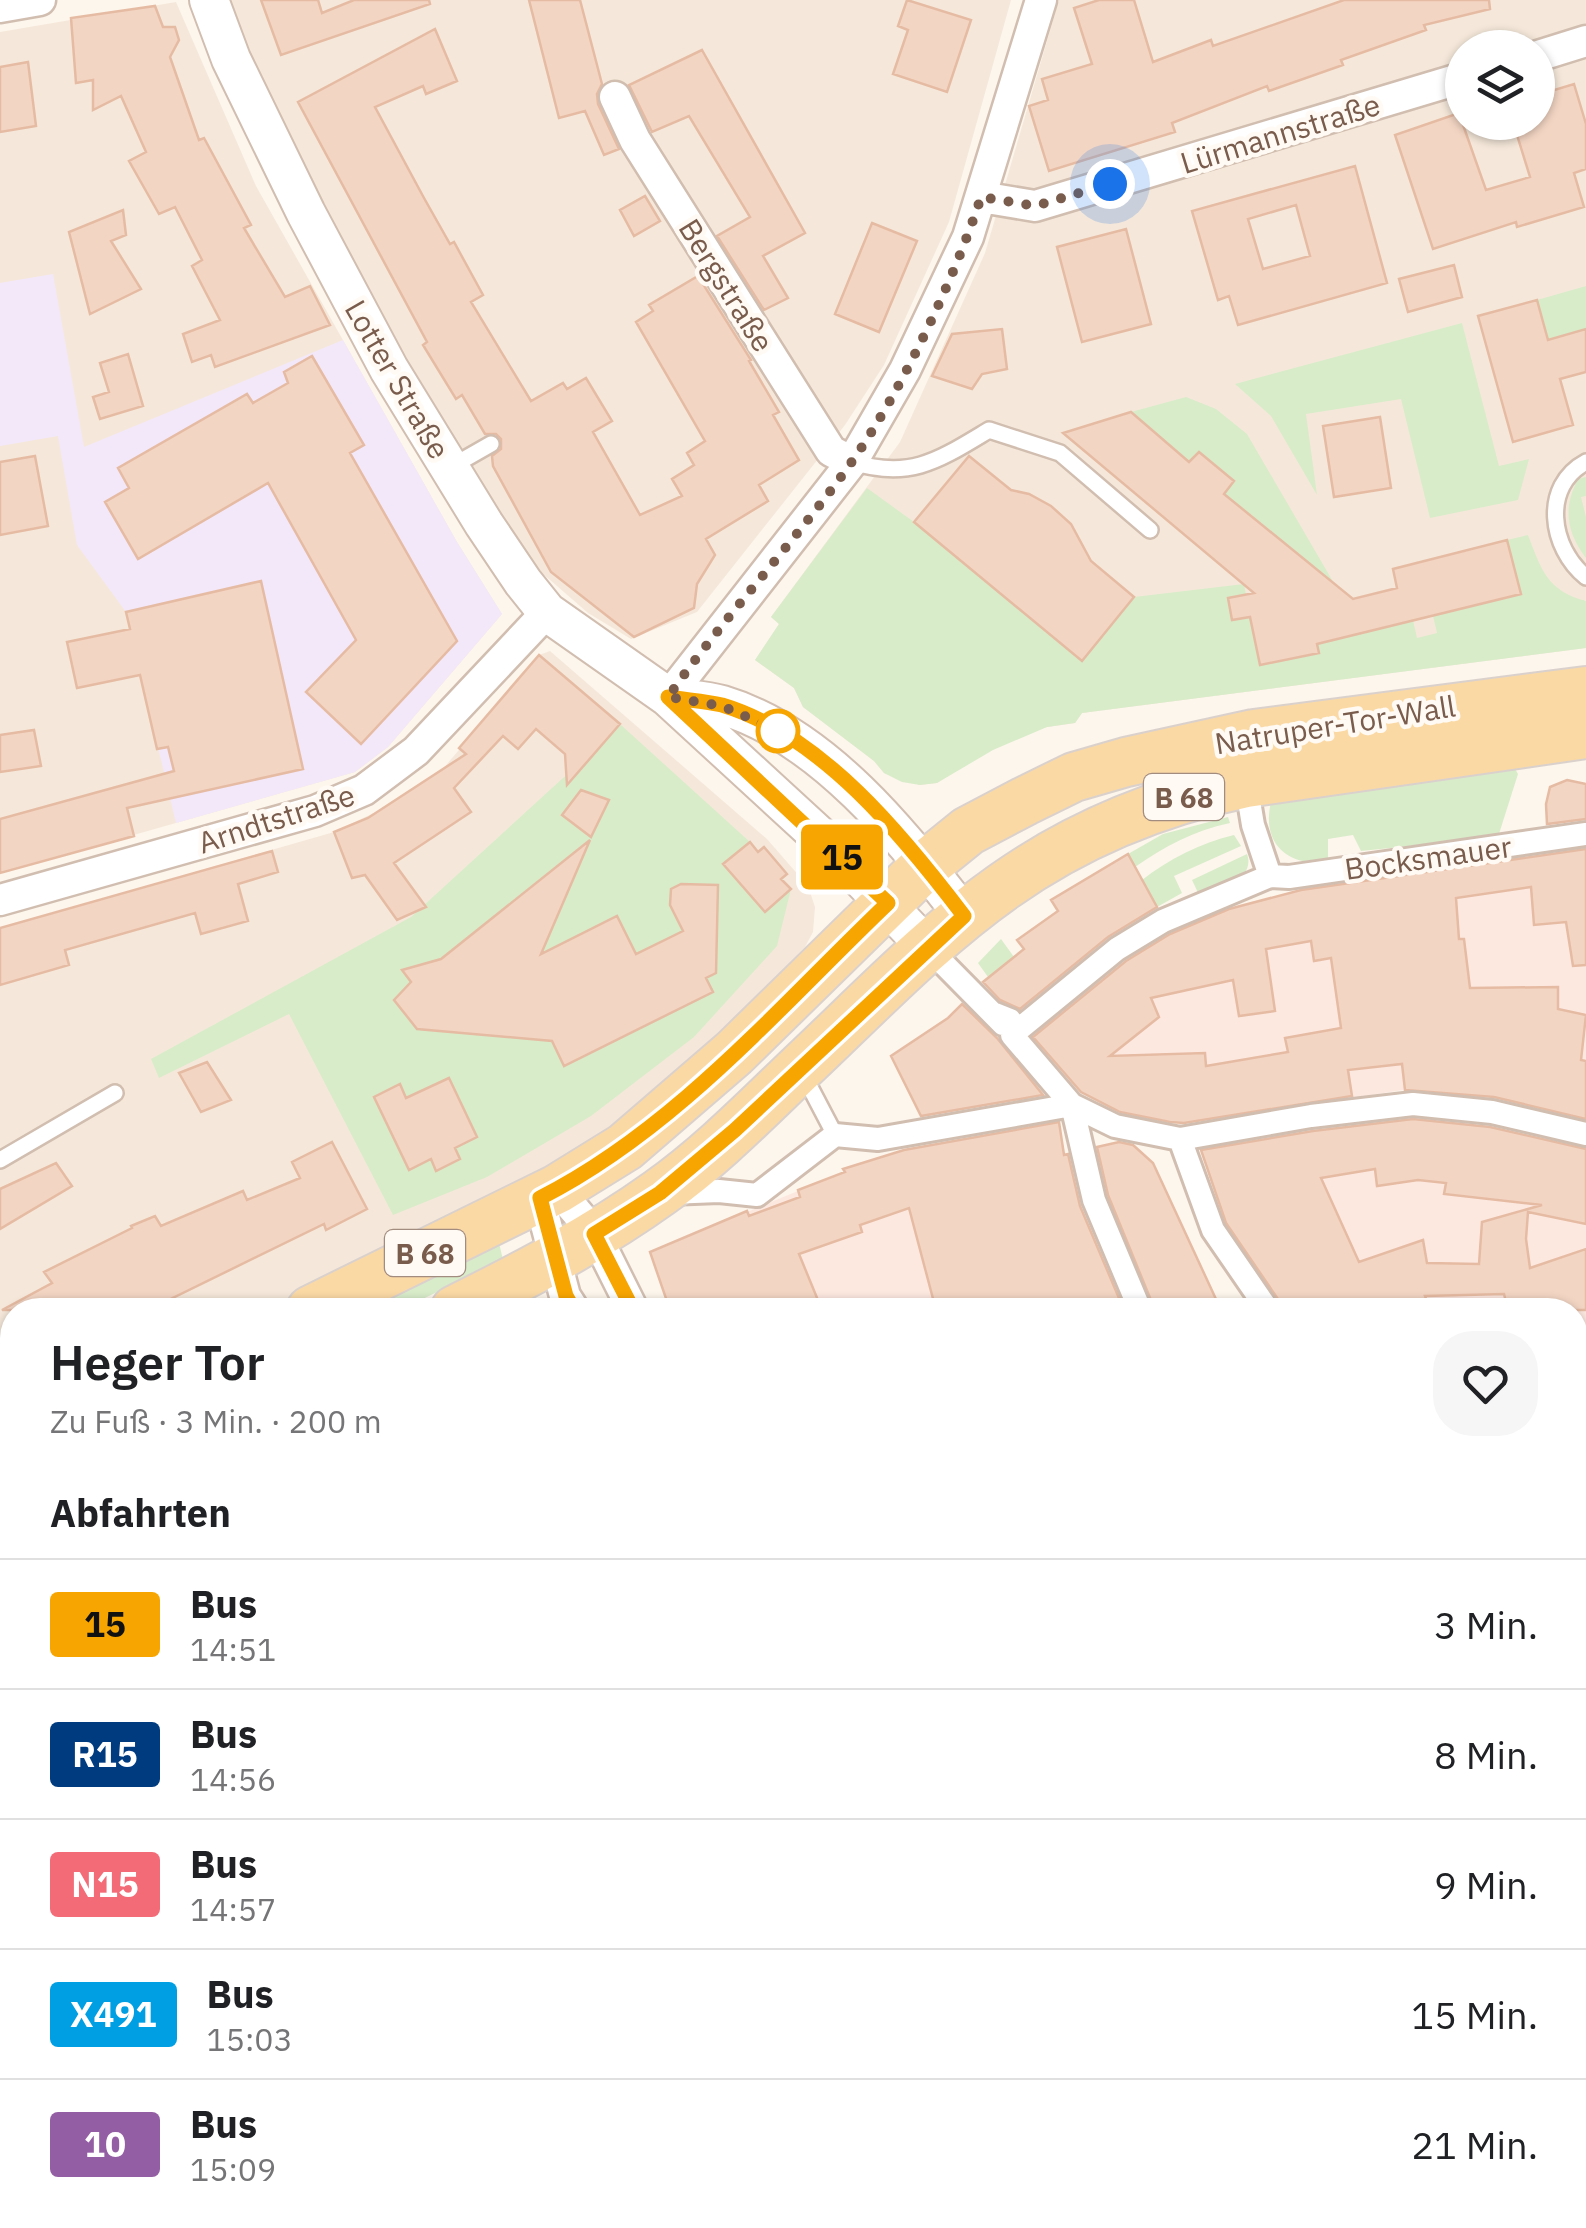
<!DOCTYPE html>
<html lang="de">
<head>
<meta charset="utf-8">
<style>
	:root { --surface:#fff; --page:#f6f6f6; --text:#202124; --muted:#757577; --line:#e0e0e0 }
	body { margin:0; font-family:"IBM Plex Sans",sans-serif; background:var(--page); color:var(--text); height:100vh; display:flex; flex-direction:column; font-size:38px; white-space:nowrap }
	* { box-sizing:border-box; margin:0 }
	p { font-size:32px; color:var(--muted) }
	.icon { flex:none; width:55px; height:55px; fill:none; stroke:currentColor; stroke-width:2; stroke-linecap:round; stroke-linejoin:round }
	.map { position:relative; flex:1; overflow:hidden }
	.side { position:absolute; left:0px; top:1298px; width:1588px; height:932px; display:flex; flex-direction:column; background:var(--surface); border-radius:40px 40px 0 0; box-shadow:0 2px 8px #0004 }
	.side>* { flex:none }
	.badge { padding:0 20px; border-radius:8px; font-size:35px; line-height:65px }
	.buttons { position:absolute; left:1445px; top:30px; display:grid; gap:20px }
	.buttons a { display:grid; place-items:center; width:110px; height:110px; border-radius:50%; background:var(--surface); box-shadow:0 2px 8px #0004; font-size:50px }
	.you { position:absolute; width:50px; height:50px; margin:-25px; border:8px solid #fff; border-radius:50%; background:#1a73e8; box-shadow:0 0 0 15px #1a73e833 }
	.map>.badge { position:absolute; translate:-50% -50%; box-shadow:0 0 0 5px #fff }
	h2 { padding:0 50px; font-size:38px; line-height:90px }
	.round { display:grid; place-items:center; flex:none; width:105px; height:105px; border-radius:40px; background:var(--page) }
	.head { display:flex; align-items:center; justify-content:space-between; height:170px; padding:0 50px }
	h1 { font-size:48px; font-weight:600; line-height:75px }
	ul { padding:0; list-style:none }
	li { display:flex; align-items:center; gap:30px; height:130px; padding:0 50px; border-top:2px solid var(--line) }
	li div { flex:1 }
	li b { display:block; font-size:38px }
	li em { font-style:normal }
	li .badge { min-width:110px; font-weight:700; text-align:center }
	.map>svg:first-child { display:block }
	.residential { fill:#f5e8da; fill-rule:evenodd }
	.commercial { fill:#fde8e0 }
	.education { fill:#f3e8fa }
	.green { fill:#d8ecc9 }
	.building { fill:#f3d5c3; stroke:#e6bba3; stroke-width:2.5; fill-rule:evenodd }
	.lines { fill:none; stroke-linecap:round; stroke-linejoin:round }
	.service-casing { stroke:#d1beb0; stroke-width:20 }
	.pedestrian-casing { stroke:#d1beb0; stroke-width:28 }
	.minor-casing { stroke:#d1beb0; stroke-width:35 }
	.tertiary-casing { stroke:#d1beb0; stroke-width:42 }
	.primary-casing { stroke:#dad1cd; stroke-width:52 }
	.service { stroke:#fff; stroke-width:15 }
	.pedestrian { stroke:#fff; stroke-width:22 }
	.minor { stroke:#fff; stroke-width:30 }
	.tertiary { stroke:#fff; stroke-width:38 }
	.primary { stroke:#fbd9a5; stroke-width:48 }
	.line-casing { stroke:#fff; stroke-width:22 }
	.line { stroke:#f7a500; stroke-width:15 }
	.walk { stroke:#7a5c4d; stroke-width:10; stroke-dasharray:0 18 }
	.stop-dot { fill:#fff; stroke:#f7a500; stroke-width:5 }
	.labels { text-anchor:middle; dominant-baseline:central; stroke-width:9; stroke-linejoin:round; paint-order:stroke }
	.shield { fill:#fffaf3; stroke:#a28b7f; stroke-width:2.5 }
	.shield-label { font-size:28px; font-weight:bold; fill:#7a5c4d }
	.street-label { font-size:30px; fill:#7a5c4d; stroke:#fffaf3 }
</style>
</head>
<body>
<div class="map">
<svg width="1586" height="2228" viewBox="0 0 1586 2228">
	<rect width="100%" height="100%" fill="#fdf6ec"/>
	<path class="residential" d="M226,0H1011L949,222L884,365L845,425L697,612L631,639L588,613L542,573L466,464L306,183Z
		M1059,0H1586V648L1082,713L1075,723L1014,732L937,783L920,785L884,773L874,761L803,707L794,688L755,660L779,624L771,617L900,442L985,253ZM1462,48H1538V122H1462Z
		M176,2L256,186L457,542L502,614L388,747L355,772L0,873V32Z
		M550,651L767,839L808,886L815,907L813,932L805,947L710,1046L601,1135L477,1205L263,1310H12V1412L0,1418V928L334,832L384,808L442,770L539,655Z
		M12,1567V2111L0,2110V1573Z"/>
	<path class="commercial" d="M1586,841V1117L1493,1097L1494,1092L1428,1086L1213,1120L1172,1122L1134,1117L1107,1108L1089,1097L1036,1032L1080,995L1142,951L1220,912L1349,881L1526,848Z
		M1412,1115L1492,1127L1586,1147V1340L1575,1342V1310H1289L1248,1260L1224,1224L1201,1149L1279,1131L1310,1127L1311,1130Z
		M1059,1124L1063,1145L1089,1228L1125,1310H671L667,1303L650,1252L844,1172L843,1169L894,1153L895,1155Z
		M1586,1368V1516L1584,1517L1575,1495V1386Z
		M1575,1690L1586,1705V2228H1523L1520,2218H1575Z
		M712,2218H920L964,2228H712Z
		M1115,2218H1388L1391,2228H1110Z"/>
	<path class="education" d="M53,274L84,447L343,340L457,542L502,614L388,747L355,772L176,823L126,612L77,545L58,436L0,446V283Z
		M0,2161L12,2162V2218H297L298,2228H0Z"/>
	<path class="green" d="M1586,286V329L1556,370L1537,300Z
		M1462,323L1499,466L1529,459L1518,500L1430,518L1401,399L1306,414L1317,495L1271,416L1235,384Z
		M1186,397L1216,409L1247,434L1335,585L1224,494L1234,481L1199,452L1189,462L1131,412Z
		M1586,477V496L1581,497L1586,517V558C1566,532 1563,507 1578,479Z
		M867,488L914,522L1082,661L1134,597L1244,584L1246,595L1228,599L1232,619L1250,617L1261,665L1318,654L1317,644L1413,620L1417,638L1437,633L1433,616L1520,594L1507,540L1528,535C1541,569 1547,591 1586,601V648L1082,713L1075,723L1047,727L993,750L937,783L920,785L902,782L884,773L874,761L803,707L794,688L755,660L779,624L771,617Z
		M621,725L750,842L791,889L777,946L694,1037L591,1116L487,1177L393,1215L289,1014L159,1078L151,1059L411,917Z
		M1514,767L1518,774L1498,837L1361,851L1353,835L1328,839V862C1288,867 1261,844 1271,802Z
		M1228,817L1230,823C1193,831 1165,846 1135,867L1128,854L1163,834Z
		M1234,835L1241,846L1174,876L1182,893L1157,907L1142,880C1171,858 1198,844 1234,835Z
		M1247,854C1256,880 1219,888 1200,897L1192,880Z
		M1001,939L1014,957L988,977L978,963Z
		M497,1234L503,1260L400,1310H341Z
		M0,1775L12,1779V1942L0,1943Z
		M12,1967V2062L0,2064V1969Z"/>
	<path class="building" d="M261,0H318L322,13L354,0H429L430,4L281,55Z
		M529,0H580L602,84L597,94L598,104L619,149L604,155L585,111L559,118Z
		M907,0L971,20L947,92L893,74L908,30L898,26Z
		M1099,0H1134L1153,62L1211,40L1213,46L1344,0H1489L1490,9L1424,25L1426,30L1341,60L1343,65L1269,91L1267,86L1172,123L1175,132L1049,171L1029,106L1048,100L1042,79L1092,64L1074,8Z
		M155,6L163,27H175L179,40L170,57L199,140L204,138L251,225L244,228L285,297L310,286L330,325L215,367L211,355L192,362L183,334L220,320L192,266L202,260L175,207L159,214L129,161L146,152L121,96L93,110V80L76,83L71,18Z
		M435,29L457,81L426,94L423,86L375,107L424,198L450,244L454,242L483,295L471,302L531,401L563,383L567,389L586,378L612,421L593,432L640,515L682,496L672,479L694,465L687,453L705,441L636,322L653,311L649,305L698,276L751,360L749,361L779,412L773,415L799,460L759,485L768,501L706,539L715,555L697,584L694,608L634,637L551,572L493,466L492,456L501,449V439L496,434H485L462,395L456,399L423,345L427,342L298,102Z
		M702,50L805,233L763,256L788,298L764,310L717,236L750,217L689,116L652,132L629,85Z
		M28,62L36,126L0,132V67Z
		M1574,84L1586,124V169L1574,173L1584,207L1517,227L1516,222L1433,249L1395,135L1462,112V122L1486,190L1530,177L1513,122H1538V95Z
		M1355,166L1387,283L1238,325L1229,296L1218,300L1192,211ZM1296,205L1310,256L1263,269L1248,219Z
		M645,196L660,221L634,236L620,210Z
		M123,210L126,235L111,241L141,289L90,314L69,232Z
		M872,223L917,241L879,332L835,314Z
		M1126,229L1151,324L1082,342L1057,247Z
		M1454,265L1462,297L1408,312L1399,279Z
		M1537,300L1548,340L1586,329V372L1560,379L1573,425L1513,442L1478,316Z
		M1002,329L1007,369L982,374L972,389L932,376L952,334Z
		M128,354L143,406L100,419L93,397L109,392L100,363Z
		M312,356L364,445L350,453L457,641L361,744L306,692L356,640L268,483L138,559L105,502L129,488L118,468L247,394L253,403L288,383L284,372Z
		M1131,412L1189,462L1199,452L1234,481L1224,494L1353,599L1397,588L1393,569L1507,540L1521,594L1317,644L1319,653L1260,665L1250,617L1232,620L1228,598L1254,593L1063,433Z
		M1380,417L1391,488L1334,497L1323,426Z
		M35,456L48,526L0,535V462Z
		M969,456L1011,490L1029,494L1051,506L1071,524L1091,561L1134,597L1082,661L914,522Z
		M261,581L303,769L127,808L134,836L0,873V819L174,771L168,747L157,749L140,675L77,688L67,642L130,629L126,612Z
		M539,655L620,724L567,785L565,754L536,729L518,749L503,736L454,788L471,812L394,863L426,907L397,920L365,875L352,878L334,832L368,818L466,754L459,748Z
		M34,730L41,766L0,772V735Z
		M1567,780L1586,784V819L1547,824L1546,804L1550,787Z
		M581,790L609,800L591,837L562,815Z
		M590,840L541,954L617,916L636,954L683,931L670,905L671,889L681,884L718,885L716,973L706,978L713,992L564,1066L552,1041L417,1029L394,1000L411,982L402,970L441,959Z
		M750,842L758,852L764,847L787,874L781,879L791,889L765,912L723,864Z
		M1586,849V965L1573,966L1566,922L1534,925L1531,887L1456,898L1459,939H1464L1470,988L1558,987V1009L1586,1015L1581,1060L1586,1061V1119L1494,1097L1405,1090L1402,1064L1348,1070L1352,1096L1184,1123L1170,1122L1120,1112L1081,1092L1033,1037L1126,961L1170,934L1229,909L1301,890ZM1311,941L1314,961L1331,958L1341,1028L1285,1038L1288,1052L1206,1066L1205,1053L1110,1056L1159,1017L1151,998L1233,980L1239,1016L1275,1011L1266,949Z
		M272,851L278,872L238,884L248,921L201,934L195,913L65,950L69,965L0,985V928Z
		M1128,854L1157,907L1108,937L1020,1009L1000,1000L983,982L1024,949L1017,940L1058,911L1051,900Z
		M962,1004L997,1038L1043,1095L921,1116L891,1056L948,1018Z
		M207,1062L231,1100L201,1112L179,1073Z
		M449,1078L477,1137L455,1148L460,1159L436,1171L431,1159L409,1170L374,1097L400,1084L406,1098Z
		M1413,1119L1490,1127L1586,1149V1224L1528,1212L1526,1239L1530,1268L1586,1249V1310H1508L1504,1294L1425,1296L1430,1310H1283L1280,1302L1226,1223L1201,1150L1313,1131ZM1375,1169L1377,1186L1418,1180L1446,1183L1444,1194L1542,1205L1482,1222L1479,1264L1427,1263L1423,1240L1359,1262L1321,1178Z
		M1059,1122L1064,1155L1068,1154L1080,1206L1124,1310H936L909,1208L860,1225L862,1232L799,1254L822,1310H670L650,1252L747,1211L749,1216L800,1197L798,1190L845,1172L843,1169L904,1150Z
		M332,1142L367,1209L326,1230L324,1224L148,1310H2L52,1283L44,1272L132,1228L131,1226L155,1216L161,1226L243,1191L247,1200L300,1178L292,1162Z
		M1119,1142L1133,1145L1153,1163L1221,1310H1155L1108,1195L1097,1147Z
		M56,1163L72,1186L0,1229V1189Z"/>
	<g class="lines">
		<defs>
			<path id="service" d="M852,462C911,480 939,460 989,430L1060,453L1150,530
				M1586,462C1541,486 1550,548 1586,577
				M449,468L491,444
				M802,1072L835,1135
				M0,1160L115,1093
				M1427,2218L1430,2228"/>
			<path id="pedestrian" d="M1246,783L1253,825L1270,876
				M928,948L1003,1024
				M995,1014L1010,1020L1018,1030L1012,1035L1072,1105L1115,1126L1180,1139L1311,1116L1413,1104L1492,1112L1586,1134
				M1018,1030L1117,949L1163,921L1270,876L1289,877L1586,834
				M1072,1105L1094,1200L1140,1310
				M1180,1139L1213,1230L1268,1310
				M669,1193L719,1191L757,1195L835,1135L878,1139L1072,1105
				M1575,1358L1586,1351
				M1575,1507L1586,1532
				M1575,1553L1586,1545
				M1575,1643L1586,1658
				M1577,1692L1586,1685
				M1575,1789L1586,1779
				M1575,2048L1586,2056
				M1575,2124L1586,2117
				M0,2130H12
				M976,2218L1009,2228
				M1079,2228L1084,2218"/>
			<path id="minor" d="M0,7L40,0
				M1538,56L1586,41
				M615,97L635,140L831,451L852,462
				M981,197L1035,206L1462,78
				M668,697L852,462L905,370L968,237L1041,0
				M0,900L315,811L364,790L416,751L547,612
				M557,1189L595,1234L633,1310
				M539,1198L565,1296L574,1310
				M525,2218L526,2228
				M1454,2218L1458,2228
				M697,2228V2218"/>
			<path id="tertiary" d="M209,0L231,59L306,213L389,369L484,524L523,582L547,612L668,697L828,844L928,948
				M668,697C686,700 705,700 722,705C822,735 904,837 964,916"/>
			<path id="primary" d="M311,1310L557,1189L625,1147L734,1053L926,865L968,831L1025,801L1074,777L1126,762L1254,734L1586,691
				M455,1310C525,1275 595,1239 659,1193C710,1157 755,1111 800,1068C866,1006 930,938 1004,886C1076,835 1159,801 1246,783L1586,734
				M0,1463L12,1457
				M0,1543L12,1536"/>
		</defs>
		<use href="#service" class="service-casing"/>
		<use href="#pedestrian" class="pedestrian-casing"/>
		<use href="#minor" class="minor-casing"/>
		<use href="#tertiary" class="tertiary-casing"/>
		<use href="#primary" class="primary-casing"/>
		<use href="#service" class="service"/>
		<use href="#pedestrian" class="pedestrian"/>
		<use href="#minor" class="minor"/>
		<use href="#tertiary" class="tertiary"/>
		<use href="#primary" class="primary"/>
	</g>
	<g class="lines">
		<defs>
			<path id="line" d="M574,1310L566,1296L540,1198C676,1129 779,1007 888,903L668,697C686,700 705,701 722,705C822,735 904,837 964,916L735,1130L660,1193L594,1234L633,1310"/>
		</defs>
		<use href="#line" class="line-casing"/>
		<use href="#line" class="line"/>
		<path class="walk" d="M778,731L722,706L668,697C725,616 794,543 851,463C901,392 954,280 981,197L1035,206L1110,184"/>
	</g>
	<circle class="stop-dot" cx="778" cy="731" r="20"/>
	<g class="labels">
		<g class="shield">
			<rect x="1144" y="774" width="80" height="46" rx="8"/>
			<rect x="385" y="1230" width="80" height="46" rx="8"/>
		</g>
		<g class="shield-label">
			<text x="1184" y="797">B 68</text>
			<text x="425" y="1253">B 68</text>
		</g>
		<g class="street-label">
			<text transform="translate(1280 133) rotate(-17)">Lürmannstraße</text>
			<text transform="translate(727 285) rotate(58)">Bergstraße</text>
			<text transform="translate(398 379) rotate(60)">Lotter Straße</text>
			<text transform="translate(1335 724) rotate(-9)">Natruper-Tor-Wall</text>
			<text transform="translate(276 818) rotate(-18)">Arndtstraße</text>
			<text transform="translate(1428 857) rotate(-8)">Bocksmauer</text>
		</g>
	</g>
</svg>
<div class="buttons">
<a><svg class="icon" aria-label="layers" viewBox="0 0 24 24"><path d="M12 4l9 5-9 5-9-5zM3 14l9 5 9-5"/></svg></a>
</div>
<div class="you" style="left:1110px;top:184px"></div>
<b class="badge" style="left:842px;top:857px;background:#f7a500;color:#111">15</b>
<section class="side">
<div class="head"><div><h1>Heger Tor</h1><p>Zu Fuß · 3 Min. · 200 m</p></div><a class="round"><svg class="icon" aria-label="heart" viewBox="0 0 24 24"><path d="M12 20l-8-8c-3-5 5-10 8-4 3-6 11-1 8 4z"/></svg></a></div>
<h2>Abfahrten</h2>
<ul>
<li><span class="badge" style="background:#f7a500;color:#111">15</span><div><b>Bus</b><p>14:51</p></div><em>3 Min.</em></li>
<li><span class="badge" style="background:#003b80;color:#fff">R15</span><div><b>Bus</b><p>14:56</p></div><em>8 Min.</em></li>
<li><span class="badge" style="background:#f46b78;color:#fff">N15</span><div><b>Bus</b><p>14:57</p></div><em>9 Min.</em></li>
<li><span class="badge" style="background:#009ee3;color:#fff">X491</span><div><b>Bus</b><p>15:03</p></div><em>15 Min.</em></li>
<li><span class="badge" style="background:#945ea4;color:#fff">10</span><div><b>Bus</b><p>15:09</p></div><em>21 Min.</em></li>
</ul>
</section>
</div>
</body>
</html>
